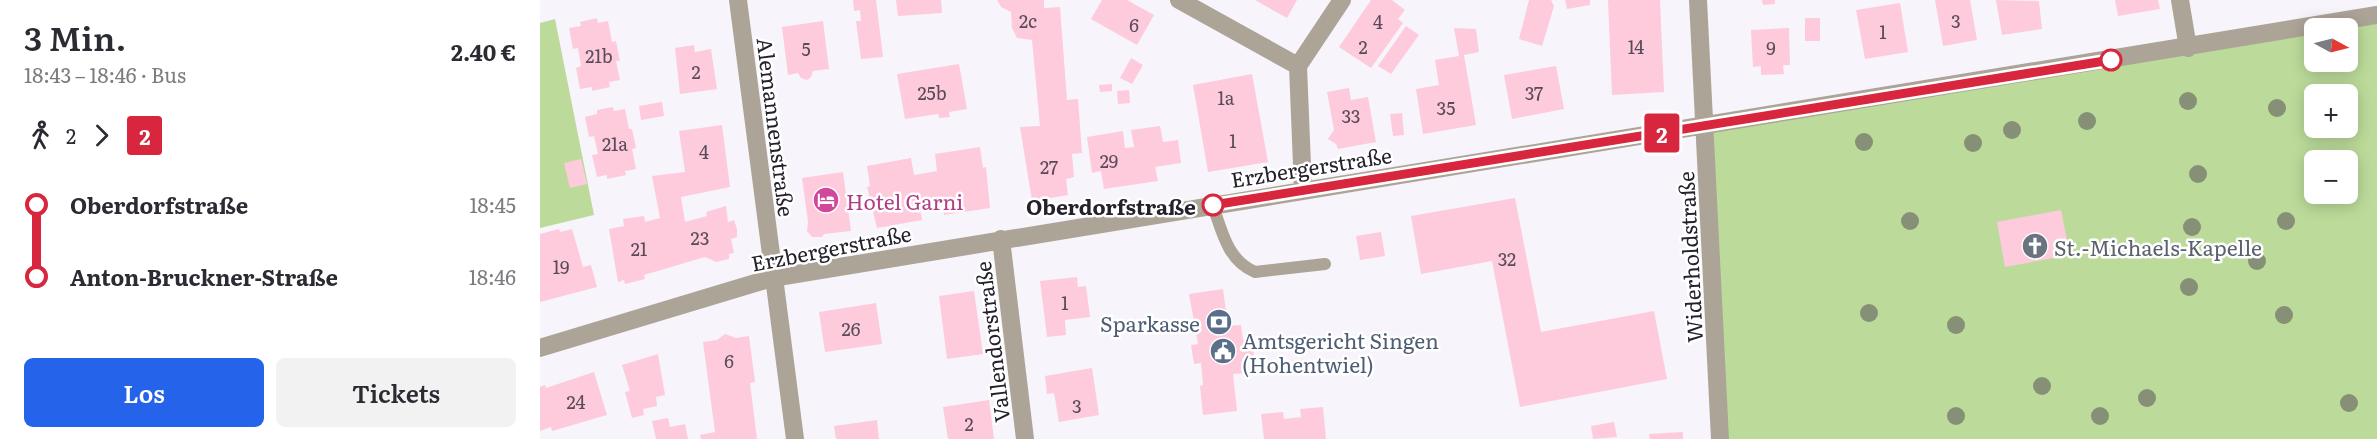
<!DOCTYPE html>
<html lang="de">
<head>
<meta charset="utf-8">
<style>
	:root { --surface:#fff; --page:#f2f2f3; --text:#2b2b33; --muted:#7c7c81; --accent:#2563eb }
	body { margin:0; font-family:Literata,serif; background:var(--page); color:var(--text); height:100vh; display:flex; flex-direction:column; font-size:22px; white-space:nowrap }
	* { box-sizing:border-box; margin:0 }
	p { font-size:20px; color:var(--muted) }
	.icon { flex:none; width:33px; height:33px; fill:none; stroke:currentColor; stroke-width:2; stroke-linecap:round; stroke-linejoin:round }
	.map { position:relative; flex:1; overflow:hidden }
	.panel { display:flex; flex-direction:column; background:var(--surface); width:540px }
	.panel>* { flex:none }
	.badge { padding:0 12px; border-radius:4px; font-size:21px; line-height:39px }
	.needle { width:39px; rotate:97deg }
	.tools { position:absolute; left:1764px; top:18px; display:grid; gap:12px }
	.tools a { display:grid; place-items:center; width:54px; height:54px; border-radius:9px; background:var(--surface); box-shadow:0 3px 15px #0003; font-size:30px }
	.map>.badge { position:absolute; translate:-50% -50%; box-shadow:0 0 0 3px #fff }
	.legs { display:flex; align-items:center; gap:9px; height:66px; padding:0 24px; font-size:20px }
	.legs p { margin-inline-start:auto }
	.summary { display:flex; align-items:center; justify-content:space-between; height:102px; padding:0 24px }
	h1 { font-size:33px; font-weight:600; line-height:45px }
	.action { display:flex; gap:12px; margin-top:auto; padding:12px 24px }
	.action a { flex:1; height:69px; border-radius:9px; background:var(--accent); color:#fff; font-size:24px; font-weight:600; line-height:69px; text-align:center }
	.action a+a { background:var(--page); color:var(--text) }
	ul { padding:0 24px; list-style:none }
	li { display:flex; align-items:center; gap:21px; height:72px; font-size:22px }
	li i { display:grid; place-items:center; width:9px; height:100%; margin:0 8px; background:currentColor }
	li i::after { content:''; width:15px; height:15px; margin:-8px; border:4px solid; border-radius:50%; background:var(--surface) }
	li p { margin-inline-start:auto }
	li:first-child i { background:linear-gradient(#0000 50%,currentColor 0) }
	li:last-child i { background:linear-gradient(currentColor 50%,#0000 0) }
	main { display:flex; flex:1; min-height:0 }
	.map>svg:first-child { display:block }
	.green { fill:#bcdb9a; fill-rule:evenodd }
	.building { fill:#fecbdd }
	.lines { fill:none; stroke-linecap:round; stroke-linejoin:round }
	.lane { stroke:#ada498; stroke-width:12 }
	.street { stroke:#ada498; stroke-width:18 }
	.tree { fill:#869077 }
	.line-1-casing { stroke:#fff; stroke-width:14 }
	.line-1 { stroke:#d7263d; stroke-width:9 }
	.stop-1-dot { fill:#fff; stroke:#d7263d; stroke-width:3 }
	.labels { text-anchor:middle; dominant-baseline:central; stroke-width:5; stroke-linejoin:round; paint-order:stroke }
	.number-label { font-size:18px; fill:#5a4b58 }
	.street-label { font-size:21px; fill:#24202c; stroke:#fff }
	.hotel-label { font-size:21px; fill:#b23c85; stroke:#fff; text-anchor:start }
	.stop-label { font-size:21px; font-weight:bold; fill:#24202c; stroke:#fff; text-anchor:end }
	.worship-label { font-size:21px; fill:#5b616d; stroke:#fff; text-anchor:start }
	.service-label { font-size:21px; fill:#4e5e75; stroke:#fff; text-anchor:end }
</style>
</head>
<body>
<main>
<section class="panel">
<div class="summary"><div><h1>3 Min.</h1><p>18:43 – 18:46 · Bus</p></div><b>2.40 €</b></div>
<div class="legs"><svg class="icon" aria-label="walk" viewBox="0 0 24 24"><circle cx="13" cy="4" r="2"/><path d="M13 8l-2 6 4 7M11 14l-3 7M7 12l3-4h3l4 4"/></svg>2<svg class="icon" aria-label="forward" viewBox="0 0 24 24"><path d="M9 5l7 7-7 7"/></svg><b class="badge" style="background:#d7263d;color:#fff">2</b></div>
<ul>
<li><i style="color:#d7263d"></i><b>Oberdorfstraße</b><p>18:45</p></li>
<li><i style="color:#d7263d"></i><b>Anton-Bruckner-Straße</b><p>18:46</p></li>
</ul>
<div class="action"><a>Los</a><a>Tickets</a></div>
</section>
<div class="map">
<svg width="1837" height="439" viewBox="0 0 1837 439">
	<rect width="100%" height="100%" fill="#f7f4fb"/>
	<path class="green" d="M1837,15V439H1180L1166,127ZM1774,28H1808V62H1774ZM1774,94H1808V128H1774ZM1774,160H1808V194H1774Z
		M15,19L54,215L0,228V23Z"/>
	<path class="building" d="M313,0H336L343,57L321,59L316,21H321L320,10L314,11Z
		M356,0H401L402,13L358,16Z
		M457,0H504V8L520,7L527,100L538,99L542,153L532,154L534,177L526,179L528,195L492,201L480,127L500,126L492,40L477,38L472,28L471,12L461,7Z
		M562,0H587L614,15L597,45L551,19Z
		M715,0H757L747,18Z
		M831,0H852L865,10L858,19L863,23L831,68L799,47Z
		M989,0H1011L1014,6L1002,46L979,39Z
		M1025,0H1050V5L1027,9Z
		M1068,0H1120L1124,92L1072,95Z
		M1222,0H1235V4L1223,5Z
		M1395,0H1430L1437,40L1403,46Z
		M1456,0L1499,1L1502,29L1462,35Z
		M1575,0H1618L1620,9L1578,16Z
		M1360,3L1368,52L1325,59L1316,10Z
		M57,18L58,23L68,21L72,42L76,41L80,61H76L80,80L69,82L70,87L52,91V87L40,89L36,68L41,66L38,48L33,49L29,28L41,26L40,22Z
		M1265,18H1280V41H1265Z
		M283,21L289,69L273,71L271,77L267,80L261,78L258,73L248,75L242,27Z
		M866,26L879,35L851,74L838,66Z
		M914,28L936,29L939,52L924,55L936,125L883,134L876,89L899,85L895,60L919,56Z
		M1249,28L1250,65H1243L1244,74L1221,75V66L1213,67L1211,30Z
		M154,45L155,52L171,49L177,89L140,94L135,48Z
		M591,58L603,65L592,84L580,78Z
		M419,64L427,109L409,112L410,117L399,118L398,114L365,119L357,74Z
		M1016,66L1024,109L972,119L964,75Z
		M712,74L728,162L668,172L653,85Z
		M572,84V91L560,92L559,85Z
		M809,88L811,100L828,97L836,142L798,149L796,144L788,139L794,130L787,92Z
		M589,90L590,103L578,104L577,91Z
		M122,102L124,116L101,120L99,106Z
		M73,107L74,111L85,109L89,129H92L96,148L92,149L96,169L85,171L86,175L67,179V175L57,177L52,155L58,154L54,136L49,137L45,117L57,114V110Z
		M862,113L864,135L853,136L850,114Z
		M182,125L190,187L141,197L145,222L167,216L166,212L186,206L188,222L194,220L197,229V237L191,239L194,253L189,254V259L176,262L165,257L104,275L105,279L85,284L84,280L78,282L69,229L84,226L83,219L104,216L105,222L120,218L112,176L145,172L139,131Z
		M620,126L623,142L638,140L641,163L615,167L618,181L564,189L561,171L552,173L547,137L583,131L585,148L594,147L591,130Z
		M440,147L443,168L446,167L450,208L404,215L402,199L379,204L382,220L337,228L327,187L330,186L327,166L371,158L374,175L397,171L395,154Z
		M41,159L47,184L30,188L24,163Z
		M303,172L311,231L284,234L282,237H272L267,231L268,222L262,178Z
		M975,198L1001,332L1114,311L1127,379L980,407L952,261L881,274L871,216Z
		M1521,210L1530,255L1465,267L1457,222Z
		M19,229L20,232L32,229L43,267L51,265L57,287L0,302V234Z
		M841,232L845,256L820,260L816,236Z
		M537,277L538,287L546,286L550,317L525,320L526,335L507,337L500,281Z
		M683,289L688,326L701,325L703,340L712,339L714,356L705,358L707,373L693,374L697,411L663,415L660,386L663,385L661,363L654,364L651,345L658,344L649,294Z
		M434,291L443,354L407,359L399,296Z
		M336,303L342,344L285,352L279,312Z
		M185,334L196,338L209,336L215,382L210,383L217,439H161L160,435L175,432L163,342L177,340Z
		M118,354L125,395L116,397L117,406L103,409L104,415L92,418L85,392L90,391L82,365Z
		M552,368L559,415L519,422L514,393L507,394L505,376Z
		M54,372L67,415L12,431L11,427L0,431V387L5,385L6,388Z
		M449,400L454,439H408L403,407Z
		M783,407L786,439H724L721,414L743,412L744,419L761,417L760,409Z
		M128,418L130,427L145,424L148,439H116L112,421Z
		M337,420L339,439H296L294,426Z
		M1074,422L1077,437L1053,439L1051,426Z
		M1143,432V439H1110L1109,434Z"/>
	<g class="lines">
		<path class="lane" d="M673,206C682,231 687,260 715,272L785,264"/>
		<path class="street" d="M198,0L255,439
			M639,0L758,66L763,190
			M1158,0L1180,439
			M1640,0L1648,48
			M758,66L802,0
			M461,239L485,439
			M0,348L232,278L1837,15"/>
	</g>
	<g class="tree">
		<circle cx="1648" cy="101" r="9"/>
		<circle cx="1737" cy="108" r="9"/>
		<circle cx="1547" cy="121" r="9"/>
		<circle cx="1472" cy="130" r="9"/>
		<circle cx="1324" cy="142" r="9"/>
		<circle cx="1433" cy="143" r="9"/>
		<circle cx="1658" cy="174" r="9"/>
		<circle cx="1370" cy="221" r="9"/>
		<circle cx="1746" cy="221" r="9"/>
		<circle cx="1652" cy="227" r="9"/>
		<circle cx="1717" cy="261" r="9"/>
		<circle cx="1649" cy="287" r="9"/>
		<circle cx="1329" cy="313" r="9"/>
		<circle cx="1744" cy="315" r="9"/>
		<circle cx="1416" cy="325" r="9"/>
		<circle cx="1502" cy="386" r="9"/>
		<circle cx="1607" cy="398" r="9"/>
		<circle cx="1809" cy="403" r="9"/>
		<circle cx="1416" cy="416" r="9"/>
		<circle cx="1560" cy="416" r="9"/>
	</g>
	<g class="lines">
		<defs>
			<path id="line-1" d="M673,205L1571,60"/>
		</defs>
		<use href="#line-1" class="line-1-casing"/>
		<use href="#line-1" class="line-1"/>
	</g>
	<defs>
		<symbol id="hotel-disc" viewBox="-11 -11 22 22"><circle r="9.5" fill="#d1479c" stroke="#fff"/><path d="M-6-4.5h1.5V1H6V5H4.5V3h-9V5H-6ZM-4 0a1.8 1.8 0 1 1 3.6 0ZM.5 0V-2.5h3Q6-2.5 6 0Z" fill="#fff"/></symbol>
		<symbol id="church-disc" viewBox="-11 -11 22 22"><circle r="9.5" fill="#6b7280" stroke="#fff"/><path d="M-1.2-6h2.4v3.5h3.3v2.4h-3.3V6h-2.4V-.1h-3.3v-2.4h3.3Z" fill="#fff"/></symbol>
		<symbol id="bank-disc" viewBox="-11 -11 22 22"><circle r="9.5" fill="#5c6f8a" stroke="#fff"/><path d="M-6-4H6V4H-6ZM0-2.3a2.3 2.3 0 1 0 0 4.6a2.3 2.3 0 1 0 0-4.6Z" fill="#fff"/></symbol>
		<symbol id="civic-disc" viewBox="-11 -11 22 22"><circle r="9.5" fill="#5c6f8a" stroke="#fff"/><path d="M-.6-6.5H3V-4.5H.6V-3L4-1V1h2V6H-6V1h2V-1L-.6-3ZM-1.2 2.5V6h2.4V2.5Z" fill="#fff"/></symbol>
	</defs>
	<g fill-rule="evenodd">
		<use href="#hotel-disc" x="271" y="185" width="30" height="30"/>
		<use href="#church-disc" x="1480" y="231" width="30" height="30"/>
		<use href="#bank-disc" x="664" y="307" width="30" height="30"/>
		<use href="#civic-disc" x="668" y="336" width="30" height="30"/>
	</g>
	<g class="stop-1-dot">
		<circle cx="1571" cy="60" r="10"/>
		<circle cx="673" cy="205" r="10"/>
	</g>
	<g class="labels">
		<g class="number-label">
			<text x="488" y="20">2c</text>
			<text x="1416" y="20">3</text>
			<text x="838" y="21">4</text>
			<text x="594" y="24">6</text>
			<text x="1343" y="31">1</text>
			<text x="823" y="46">2</text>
			<text x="1096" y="46">14</text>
			<text x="1231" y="47">9</text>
			<text x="266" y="48">5</text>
			<text x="59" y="55">21b</text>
			<text x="156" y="71">2</text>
			<text x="392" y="92">25b</text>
			<text x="994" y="92">37</text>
			<text x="686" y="97">1a</text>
			<text x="906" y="107">35</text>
			<text x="811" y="115">33</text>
			<text x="693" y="140">1</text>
			<text x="75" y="143">21a</text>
			<text x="164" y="151">4</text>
			<text x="569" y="160">29</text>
			<text x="509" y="166">27</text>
			<text x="160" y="237">23</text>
			<text x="99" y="248">21</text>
			<text x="967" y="258">32</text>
			<text x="21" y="266">19</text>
			<text x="525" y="302">1</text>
			<text x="311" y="328">26</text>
			<text x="189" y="360">6</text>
			<text x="36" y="401">24</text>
			<text x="537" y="405">3</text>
			<text x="429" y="423">2</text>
		</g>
		<g class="street-label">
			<text transform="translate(237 127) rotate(83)">Alemannenstraße</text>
			<text transform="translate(771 166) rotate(-9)">Erzbergerstraße</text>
			<text transform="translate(291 247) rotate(-11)">Erzbergerstraße</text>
			<text transform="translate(1149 257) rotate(-93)">Widerholdstraße</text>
			<text transform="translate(451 342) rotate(-97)">Vallendorstraße</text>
		</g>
		<g class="hotel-label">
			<text x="306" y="200">Hotel Garni</text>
		</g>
		<g class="stop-label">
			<text x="656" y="205">Oberdorfstraße</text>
		</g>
		<g class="worship-label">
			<text x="1514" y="246">St.-Michaels-Kapelle</text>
		</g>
		<g class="service-label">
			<text x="660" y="322">Sparkasse</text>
			<text x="702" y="339" text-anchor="start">Amtsgericht Singen<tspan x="702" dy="24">(Hohentwiel)</tspan></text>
		</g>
	</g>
</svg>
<div class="tools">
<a><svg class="needle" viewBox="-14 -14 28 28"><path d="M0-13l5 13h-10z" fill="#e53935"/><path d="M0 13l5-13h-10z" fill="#7c7c81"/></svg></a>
<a>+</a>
<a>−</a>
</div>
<b class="badge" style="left:1122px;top:133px;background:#d7263d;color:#fff">2</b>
</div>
</main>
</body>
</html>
